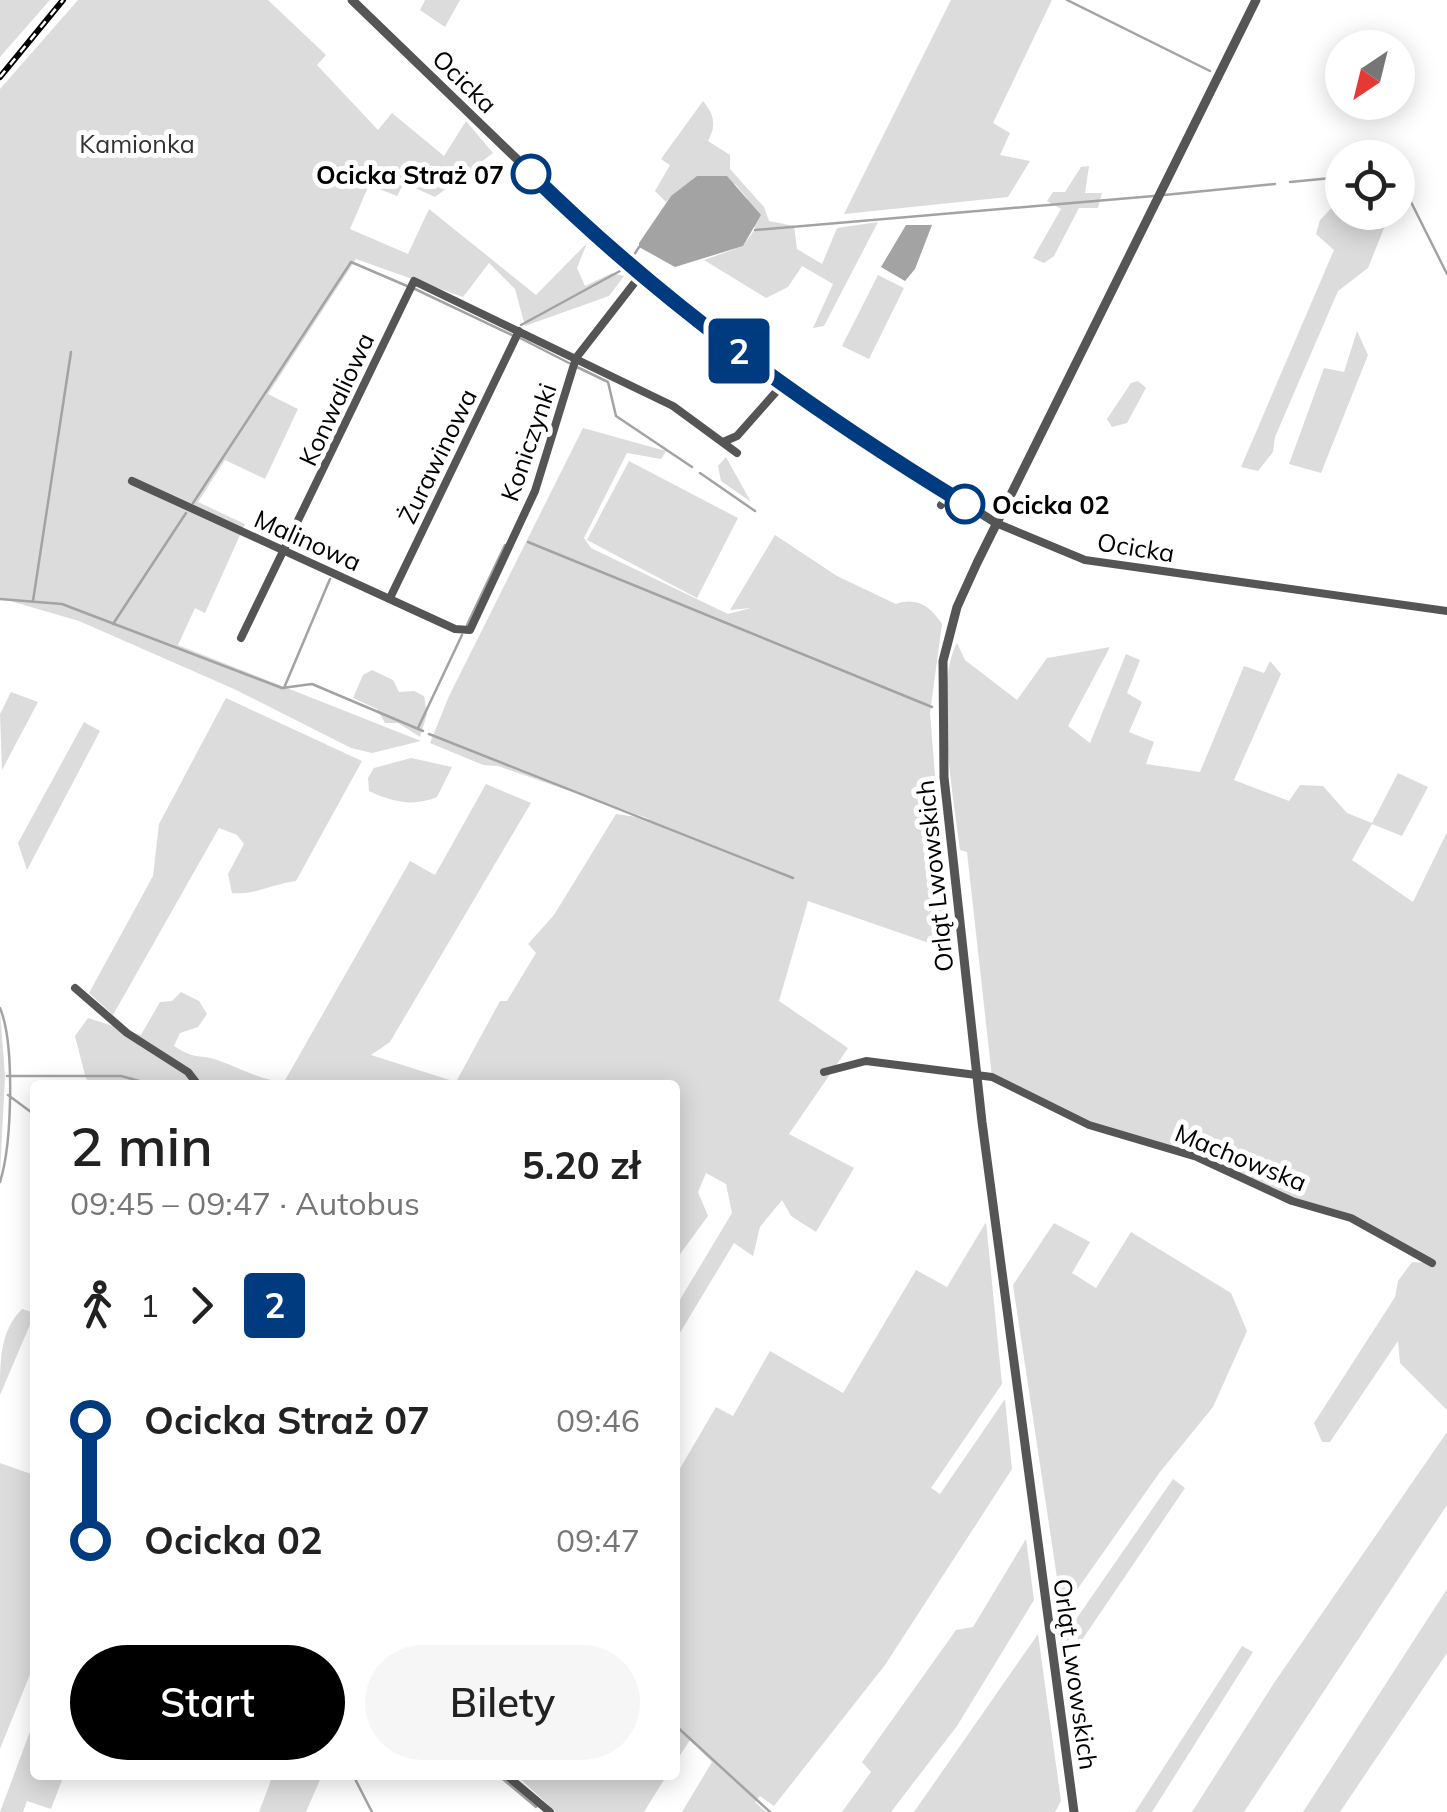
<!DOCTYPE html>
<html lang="pl">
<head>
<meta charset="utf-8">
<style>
	:root { --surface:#fff; --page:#f6f6f6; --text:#222; --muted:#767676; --accent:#000 }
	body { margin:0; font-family:Mulish,sans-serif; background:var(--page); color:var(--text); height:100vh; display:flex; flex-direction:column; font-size:38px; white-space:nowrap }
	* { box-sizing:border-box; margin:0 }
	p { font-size:32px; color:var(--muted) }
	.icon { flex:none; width:55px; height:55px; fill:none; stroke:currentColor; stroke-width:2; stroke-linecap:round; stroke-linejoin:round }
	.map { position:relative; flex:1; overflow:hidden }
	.drawer { position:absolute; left:30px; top:1080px; width:650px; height:700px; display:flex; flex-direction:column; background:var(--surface); border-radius:10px; box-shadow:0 5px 25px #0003 }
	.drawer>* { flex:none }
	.badge { padding:0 20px; border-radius:8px; font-size:35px; line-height:65px }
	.needle { width:65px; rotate:215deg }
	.tools { position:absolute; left:1325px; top:30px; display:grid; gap:20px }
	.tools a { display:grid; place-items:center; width:90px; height:90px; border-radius:50%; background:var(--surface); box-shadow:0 5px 25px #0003; font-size:50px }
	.map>.badge { position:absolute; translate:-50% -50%; box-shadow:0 0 0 5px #fff }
	.legs { display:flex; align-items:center; gap:15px; height:110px; padding:0 40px; font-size:32px }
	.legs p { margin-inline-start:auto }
	.overview { display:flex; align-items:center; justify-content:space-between; height:170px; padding:0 40px }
	h1 { font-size:55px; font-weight:600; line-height:75px }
	.button { display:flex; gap:20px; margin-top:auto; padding:20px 40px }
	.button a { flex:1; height:115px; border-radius:60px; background:var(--accent); color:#fff; font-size:40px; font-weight:600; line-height:115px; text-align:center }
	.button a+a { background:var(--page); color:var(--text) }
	ul { padding:0 40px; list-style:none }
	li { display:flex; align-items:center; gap:35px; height:120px; font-size:38px }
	li i { display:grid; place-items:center; width:15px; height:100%; margin:0 12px; background:currentColor }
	li i::after { content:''; width:25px; height:25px; margin:-12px; border:8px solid; border-radius:50%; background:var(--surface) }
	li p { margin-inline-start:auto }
	li:first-child i { background:linear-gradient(#0000 50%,currentColor 0) }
	li:last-child i { background:linear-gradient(currentColor 50%,#0000 0) }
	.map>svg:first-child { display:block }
	.green { fill:#dcdcdc }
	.water { fill:#a3a3a3 }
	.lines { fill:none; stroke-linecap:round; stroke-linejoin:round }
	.stream { stroke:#a3a3a3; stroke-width:2.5 }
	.minor { stroke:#555; stroke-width:8 }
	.tertiary { stroke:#555; stroke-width:9 }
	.rail-casing { stroke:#000; stroke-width:6 }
	.rail { stroke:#fff; stroke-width:2.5; stroke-dasharray:8; stroke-linecap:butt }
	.line-1-casing { stroke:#fff; stroke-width:22 }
	.line-1 { stroke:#003b80; stroke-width:15 }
	.stop-1-dot { fill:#fff; stroke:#003b80; stroke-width:5 }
	.labels { text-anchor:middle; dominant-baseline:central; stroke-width:10; stroke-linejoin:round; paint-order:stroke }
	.street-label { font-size:25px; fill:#000; stroke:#fff }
	.park-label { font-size:25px; fill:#333; stroke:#fff }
	.stop-label { font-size:25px; font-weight:bold; fill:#000; stroke:#fff; text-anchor:end }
</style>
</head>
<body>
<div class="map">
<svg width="1447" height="1812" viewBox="0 0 1447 1812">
	<rect width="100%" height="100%" fill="#fff"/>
	<path class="green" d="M0,0H50L0,57Z
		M78,0H268L326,55L317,65L378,130L392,113L444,156L466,121L493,153L435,197L404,183L397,196L369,185L350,229L408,254L429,209L536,295L587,243L577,268L585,286L612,273L624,276L609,296L525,326L515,289L489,263L463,297L356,259L268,394L298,409L265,479L225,460L198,502L245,524L205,613L195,608L178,645L421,741L372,753L351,748L234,689L79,621L0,598V89Z
		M425,0H460L445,27L420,10Z
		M951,0H1052L993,123L1010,133L1000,155L1030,161L1008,197L844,214Z
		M703,101C714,115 717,124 708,141L730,155V169L764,207L769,221L794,226L797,249L822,264L837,228L878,222L824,326L813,328L833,284L802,266L788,287L766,298L704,260L743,246L755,229L747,198L735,184L671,196L666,202L655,191L670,165L661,159Z
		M1089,166L1085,193H1102L1098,208H1079L1054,256L1044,263L1033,258L1061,209L1047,201L1053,192H1065L1081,167Z
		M1342,197V212L1390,213L1368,268L1338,291L1275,437L1273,452L1258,471L1241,467L1334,250L1316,234L1320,220Z
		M878,275L904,288L869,359L842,346Z
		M1357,331L1368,355L1321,473L1289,464L1324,368L1344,372Z
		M1138,381L1146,388L1127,423L1112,427L1107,419L1131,383Z
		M583,428L666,451L661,459L627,453L584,538L591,548L728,614L751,608L730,610L775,535L837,576L896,604C917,597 930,606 942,624L930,713L949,950L808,901L779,1001L848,1048L789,1134L854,1168L816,1232L791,1216L782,1200L760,1227L753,1256L734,1243L675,1341V1308L732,1213L726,1184L706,1173L698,1192L708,1216L675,1261V1085H99L86,1079L75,1036L88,1018L141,1035L160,1002L172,1001L181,992L199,1001L207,1014L198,1027L180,1033L174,1046C196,1061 200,1053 220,1061C242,1069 260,1080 284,1082L410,861L435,875L486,784L531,803L390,1042L371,1055L456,1082L500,1001H507L536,953L528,944L554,915L616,814L650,819L498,766L483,765L430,743L449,696Z
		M726,457L751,502L721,481L718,466Z
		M629,461L738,518L697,598L587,540Z
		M957,643L965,660L1017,700L1047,658L1110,647L1068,726L1090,743L1126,654L1140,660L1127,693L1142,702L1129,732L1154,742L1146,764L1200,772L1244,666L1264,673L1270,661L1281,674L1234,780L1289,801L1300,785L1323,786L1347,813L1372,823L1398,773L1428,787L1402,836L1372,824L1352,860L1413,902L1447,832V1410L1400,1363L1398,1341L1330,1442H1322L1314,1423L1395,1297L1398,1281L1412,1262L1429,1263L1373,1228L1292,1201L1197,1157L1089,1125L992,1077L967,852L960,850C954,800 933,686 957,643Z
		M372,670L393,680L399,692L414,691L424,696L427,714L420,737L398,723H385L377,709L353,698L363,675Z
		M11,692L38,702L2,770L0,714Z
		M226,698L362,761L296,881C273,884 255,895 232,893L228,874L244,844L237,835L219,828L113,1015L89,993L153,876L159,824Z
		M84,722L100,731L27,870L18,843Z
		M411,758L452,767L437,797C414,807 392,802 369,791L368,778L374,768Z
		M0,1012L5,1076L0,1175Z
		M986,1222L1002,1384L931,1488L940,1494L1005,1399L1012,1469L885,1665L774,1806L760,1796L755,1802L766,1812H682L712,1762L690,1740L675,1763V1477L716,1407L733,1416L770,1351L843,1393L916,1270L947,1287Z
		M1054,1223L1090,1242L1072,1273L1096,1288L1131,1232L1231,1293L1247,1331L1213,1407L1160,1472L1062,1611L1013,1285Z
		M22,1309L35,1313L0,1395C0,1360 0,1331 22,1309Z
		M1447,1432V1505L1244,1812H1192L1274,1683Z
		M0,1463L31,1474L35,1466V1662L0,1749Z
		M1173,1479L1185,1488L1067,1662L1061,1641Z
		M1026,1539L1034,1600L957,1726L891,1812H842L871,1772L862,1762L956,1630L973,1627Z
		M1447,1589V1653L1340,1812H1303Z
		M1038,1634L1061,1801L1055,1812H914Z
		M1242,1646L1253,1652L1152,1812H1135Z
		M35,1718V1775H64L51,1809L27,1801L23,1812H0Z
		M273,1775H322L306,1812H259Z
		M516,1775H667L644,1812H556Z"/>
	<path class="water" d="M697,176H727L761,215L743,246L675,267L639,247V243L671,196Z
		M906,225H932L915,269L905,281L881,267Z"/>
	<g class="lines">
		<path class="stream" d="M1067,0L1210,71
			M1398,176L1447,274
			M1290,182L1342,177
			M1164,195L1275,184
			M755,230L1154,196
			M632,258L639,247
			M415,289L512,335
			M521,325L620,271
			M520,338L569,363
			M577,367L608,382L616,416L692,467
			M700,473L755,511
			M193,503L351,262L407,286
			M528,542L932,707
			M0,599L62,604L282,688L312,684L423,731
			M33,601L71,352
			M113,624L186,513
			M467,625L505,545
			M284,688L330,579
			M418,728L462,635
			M429,734L793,878
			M0,1008C15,1044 12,1144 0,1182
			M7,1076H121L154,1085
			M8,1095L35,1115
			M675,1725L770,1812
			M353,1775L372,1812
			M498,1775L536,1807"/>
		<path class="minor" d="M723,442L737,436L783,384
			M132,481L455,629L470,630L535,491L576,358L639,277
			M941,505L949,494
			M996,523L1085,560L1447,611
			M390,598L519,331
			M241,638L414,281L673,406L737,453
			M75,988L127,1033L188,1072L198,1085
			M824,1072L866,1061L992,1077L1089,1125L1197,1157L1292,1201L1351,1218L1432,1263
			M506,1775L550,1812"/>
		<path class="tertiary" d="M352,0L639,277L836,422L996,523
			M1074,1812L982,1122L944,777L943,661L957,607L977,563L1256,0"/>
		<defs>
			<path id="rail" d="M0,77L63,0"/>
		</defs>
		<use href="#rail" class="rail-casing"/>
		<use href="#rail" class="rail"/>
	</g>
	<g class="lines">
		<defs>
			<path id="line-1" d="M531,174C662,303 809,409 965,504"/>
		</defs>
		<use href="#line-1" class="line-1-casing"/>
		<use href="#line-1" class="line-1"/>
	</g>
	<g class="stop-1-dot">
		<circle cx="531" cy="174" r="18"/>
		<circle cx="965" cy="504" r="18"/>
	</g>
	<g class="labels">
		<g class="street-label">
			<text transform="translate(465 81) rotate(44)">Ocicka</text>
			<text transform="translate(336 399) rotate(-65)">Konwaliowa</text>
			<text transform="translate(528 442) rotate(-71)">Koniczynki</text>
			<text transform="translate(437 456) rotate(-64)">Żurawinowa</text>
			<text transform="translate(308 540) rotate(24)">Malinowa</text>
			<text transform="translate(1136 547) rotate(9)">Ocicka</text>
			<text transform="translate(934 876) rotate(-96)">Orląt Lwowskich</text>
			<text transform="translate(1241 1157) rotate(22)">Machowska</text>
			<text transform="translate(1076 1674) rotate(82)">Orląt Lwowskich</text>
		</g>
		<g class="park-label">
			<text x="137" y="143">Kamionka</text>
		</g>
		<g class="stop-label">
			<text x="504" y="174">Ocicka Straż 07</text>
			<text x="992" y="504" text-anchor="start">Ocicka 02</text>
		</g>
	</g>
</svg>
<div class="tools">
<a><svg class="needle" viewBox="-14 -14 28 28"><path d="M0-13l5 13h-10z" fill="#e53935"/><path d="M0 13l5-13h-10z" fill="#767676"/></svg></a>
<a><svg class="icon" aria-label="locate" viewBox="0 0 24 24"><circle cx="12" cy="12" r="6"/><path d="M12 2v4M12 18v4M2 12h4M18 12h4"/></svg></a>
</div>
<b class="badge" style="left:739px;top:351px;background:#003b80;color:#fff">2</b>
<section class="drawer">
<div class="overview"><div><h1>2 min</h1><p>09:45 – 09:47 · Autobus</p></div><b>5.20 zł</b></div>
<div class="legs"><svg class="icon" aria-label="walk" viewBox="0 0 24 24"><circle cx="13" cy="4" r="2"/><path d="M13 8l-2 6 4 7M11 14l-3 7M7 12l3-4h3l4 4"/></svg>1<svg class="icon" aria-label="forward" viewBox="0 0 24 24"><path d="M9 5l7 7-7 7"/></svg><b class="badge" style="background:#003b80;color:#fff">2</b></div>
<ul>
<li><i style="color:#003b80"></i><b>Ocicka Straż 07</b><p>09:46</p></li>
<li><i style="color:#003b80"></i><b>Ocicka 02</b><p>09:47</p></li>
</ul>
<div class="button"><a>Start</a><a>Bilety</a></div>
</section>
</div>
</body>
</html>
